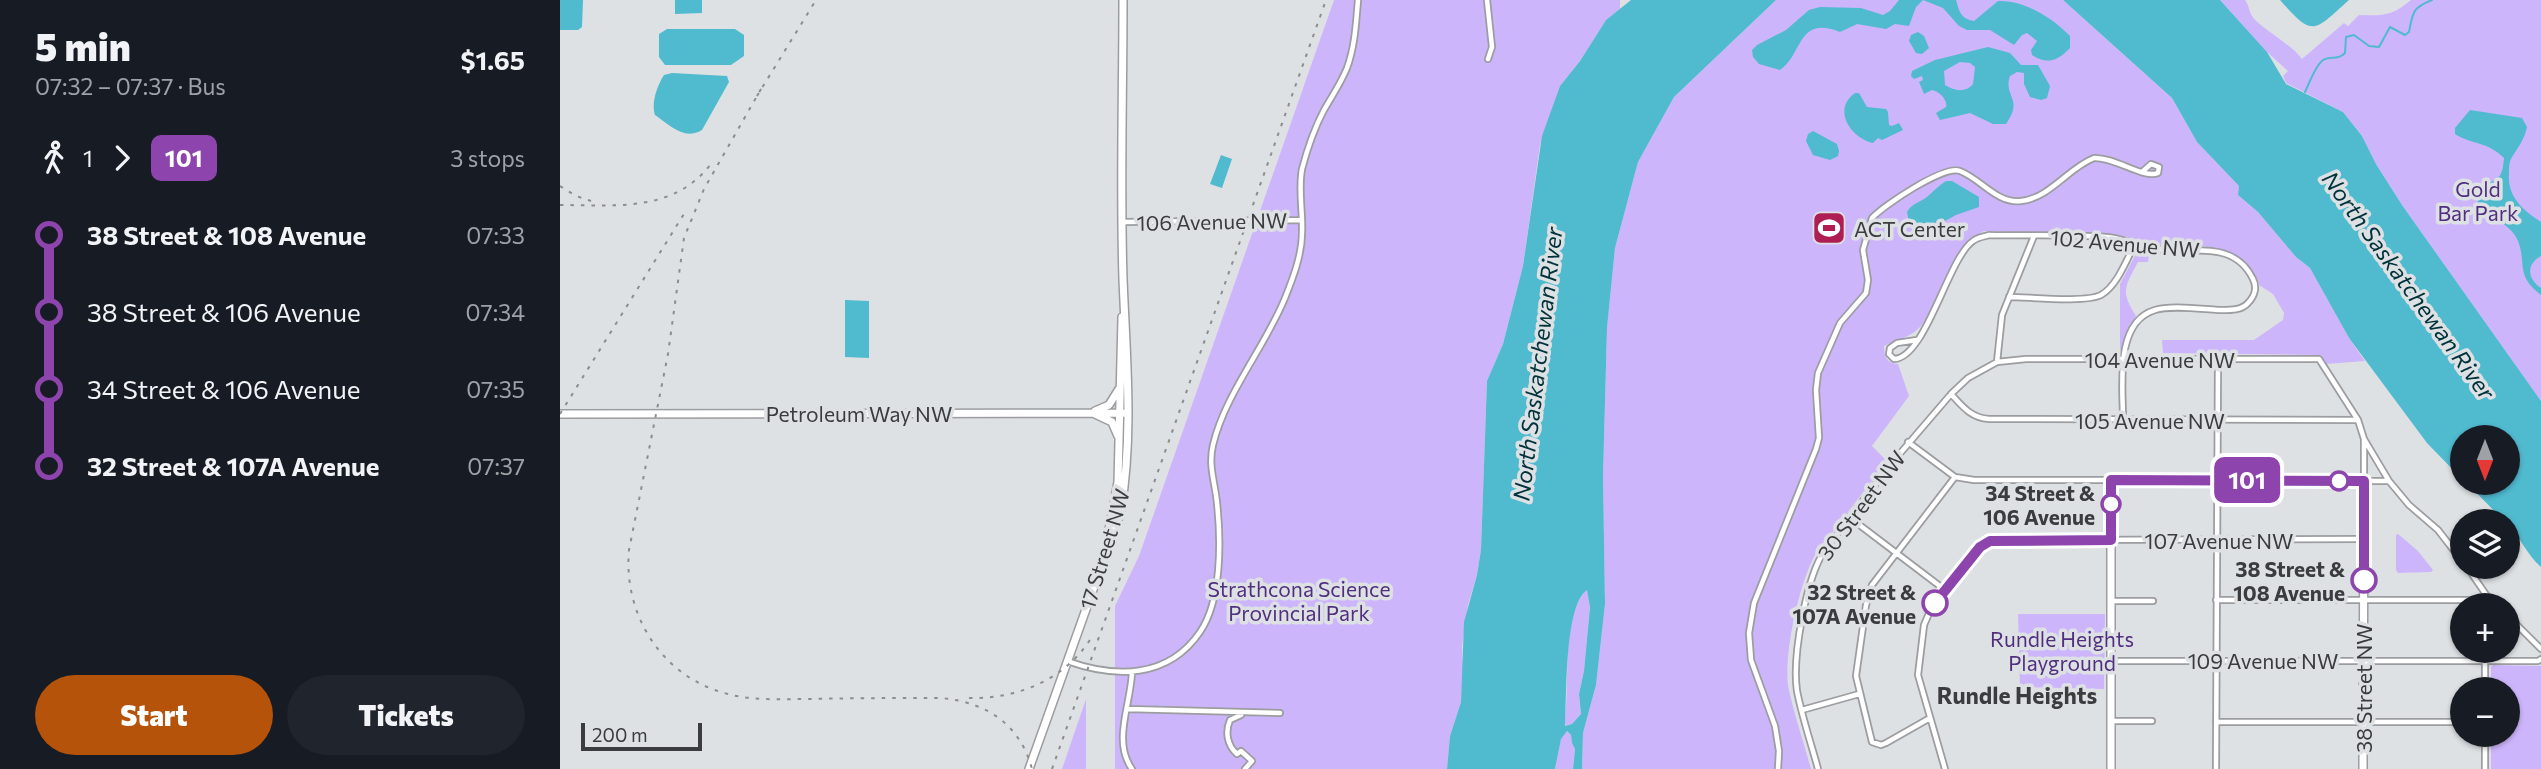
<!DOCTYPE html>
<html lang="en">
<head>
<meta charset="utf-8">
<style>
	:root { --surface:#171b24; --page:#20242c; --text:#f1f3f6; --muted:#9ea1a6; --accent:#b45309 }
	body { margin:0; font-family:Commissioner,sans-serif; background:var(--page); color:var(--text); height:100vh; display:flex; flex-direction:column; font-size:26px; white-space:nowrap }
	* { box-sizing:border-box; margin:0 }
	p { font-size:23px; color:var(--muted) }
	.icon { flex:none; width:38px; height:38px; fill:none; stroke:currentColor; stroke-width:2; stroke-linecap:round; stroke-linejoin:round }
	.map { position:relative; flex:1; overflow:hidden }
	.side { display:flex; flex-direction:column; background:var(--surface); width:560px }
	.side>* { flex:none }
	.badge { padding:0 14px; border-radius:10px; font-size:24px; line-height:46px }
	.needle { width:46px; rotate:180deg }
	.tools { position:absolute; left:1890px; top:425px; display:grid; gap:14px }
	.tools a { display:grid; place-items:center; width:70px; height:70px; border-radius:50%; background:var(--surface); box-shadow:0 2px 5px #0004; font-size:35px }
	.scale { position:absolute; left:21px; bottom:18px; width:121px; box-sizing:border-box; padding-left:7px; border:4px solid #3b3c3d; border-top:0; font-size:19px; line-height:24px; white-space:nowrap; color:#3b3c3d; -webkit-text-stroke:5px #dee1e4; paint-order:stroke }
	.map>.badge { position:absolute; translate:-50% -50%; box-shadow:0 0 0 4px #fff }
	.legs { display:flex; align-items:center; gap:10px; height:77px; padding:0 35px; font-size:23px }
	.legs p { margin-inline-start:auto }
	.head { display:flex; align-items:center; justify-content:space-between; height:119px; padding:0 35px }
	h1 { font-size:38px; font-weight:800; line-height:52px }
	.cta { display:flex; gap:14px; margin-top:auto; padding:14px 35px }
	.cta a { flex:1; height:80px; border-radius:42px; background:var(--accent); color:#fff; font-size:28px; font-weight:800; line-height:80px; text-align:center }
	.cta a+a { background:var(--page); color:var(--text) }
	ul { padding:0 35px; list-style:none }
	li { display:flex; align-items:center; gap:24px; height:77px; font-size:26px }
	li i { display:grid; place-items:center; width:10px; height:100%; margin:0 9px; background:currentColor }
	li i::after { content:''; width:18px; height:18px; margin:-9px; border:5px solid; border-radius:50%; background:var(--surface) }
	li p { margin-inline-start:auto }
	li:first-child i { background:linear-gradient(#0000 50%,currentColor 0) }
	li:last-child i { background:linear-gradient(currentColor 50%,#0000 0) }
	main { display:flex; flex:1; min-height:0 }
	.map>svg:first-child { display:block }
	.green { fill:#cdb5fc }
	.water { fill:#50bacf; fill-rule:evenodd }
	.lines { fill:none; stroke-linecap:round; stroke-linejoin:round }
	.stream { stroke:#50bacf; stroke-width:2 }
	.street-casing { stroke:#9b9da0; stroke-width:8 }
	.secondary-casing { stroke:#9b9da0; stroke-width:10 }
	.street { stroke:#fff; stroke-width:4.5 }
	.secondary { stroke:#fff; stroke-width:7 }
	.rail { stroke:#8b8d8f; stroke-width:2; stroke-dasharray:3.5 7; stroke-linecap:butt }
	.line-1-casing { stroke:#fff; stroke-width:16 }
	.line-1 { stroke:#8e44ad; stroke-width:10 }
	.stop-1-dot { fill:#fff; stroke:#8e44ad; stroke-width:3.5 }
	.labels { text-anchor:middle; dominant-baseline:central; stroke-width:7; stroke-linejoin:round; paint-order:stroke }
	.park-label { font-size:21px; fill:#512f7f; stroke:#dee1e4 }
	.street-label { font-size:21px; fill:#3b3c3d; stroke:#dee1e4 }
	.poi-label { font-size:21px; fill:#3b3c3d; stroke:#dee1e4; text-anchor:start }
	.stop-label { font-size:21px; font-weight:bold; fill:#3b3c3d; stroke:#dee1e4; text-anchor:end }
	.water-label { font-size:23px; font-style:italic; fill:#00323b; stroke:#dee1e4 }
	.neighbourhood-label { font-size:23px; font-weight:bold; fill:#3b3c3d; stroke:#dee1e4 }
</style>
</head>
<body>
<main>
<section class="side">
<div class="head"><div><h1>5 min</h1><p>07:32 – 07:37 · Bus</p></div><b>$1.65</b></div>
<div class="legs"><svg class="icon" aria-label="walk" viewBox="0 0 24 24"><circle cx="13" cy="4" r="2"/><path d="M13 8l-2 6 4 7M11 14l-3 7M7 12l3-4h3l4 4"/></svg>1<svg class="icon" aria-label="forward" viewBox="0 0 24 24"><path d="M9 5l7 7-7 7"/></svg><b class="badge" style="background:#8e44ad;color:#fff">101</b><p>3 stops</p></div>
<ul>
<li><i style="color:#8e44ad"></i><b>38 Street &amp; 108 Avenue</b><p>07:33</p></li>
<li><i style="color:#8e44ad"></i><span>38 Street &amp; 106 Avenue</span><p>07:34</p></li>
<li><i style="color:#8e44ad"></i><span>34 Street &amp; 106 Avenue</span><p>07:35</p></li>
<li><i style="color:#8e44ad"></i><b>32 Street &amp; 107A Avenue</b><p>07:37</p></li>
</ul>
<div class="cta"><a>Start</a><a>Tickets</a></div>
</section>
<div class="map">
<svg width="1981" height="769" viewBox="0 0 1981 769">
	<rect width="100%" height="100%" fill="#dee1e4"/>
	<path class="green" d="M774,0H1060V9L1046,20L1020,61L1000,86L980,145L963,266L943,344L927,381L921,550L917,575L908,605L902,646L903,670L901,702L890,736L887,769H555V606L579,556Z
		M1216,0H1503L1612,98L1637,142L1680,187L1678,195L1698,212L1736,257L1750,268L1789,338L1805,361L1766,364L1757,355L1603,353L1602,340H1694L1723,320L1724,313L1713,294L1699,285L1698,280L1690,270L1672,255L1661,250L1642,246L1601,247L1546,235L1424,231C1396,244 1386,279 1372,306C1369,313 1365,323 1358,329C1349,338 1335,340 1324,346C1324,357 1327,363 1338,364L1349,396L1312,446L1327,461L1255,555C1239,584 1222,659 1229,691C1235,717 1244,743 1251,769H1022L1023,733L1036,685L1045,604L1043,476L1047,328L1055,248L1078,162L1114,97Z
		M1660,0H1685C1689,5 1689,11 1692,16C1699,27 1731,44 1742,59L1784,23L1788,26L1799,15C1823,16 1832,16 1851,0H1981V401L1842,205L1816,164L1802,136L1783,112L1726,83L1723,76L1728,71L1707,52Z
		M1578,250L1589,254L1588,262H1578C1565,287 1560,291 1576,316L1560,351V284Z
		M1838,534L1858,551L1873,570L1871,572L1838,573L1836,570V535Z
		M1027,589L1030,606L1024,671L1019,694L1021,714L1012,724L1004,726C1011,688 1000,618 1027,589Z
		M1458,614H1545L1544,689L1460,687Z
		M1933,665L1981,666V769H1931V735H1948V690L1931,689V667Z
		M526,699V769H502Z
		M1007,731L1011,735L1012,743L1015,749L1013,769H995L1001,738Z"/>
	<path class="water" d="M0,0H23L22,27L18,30H0Z
		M115,0H142V13L115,14Z
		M1071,0H1216L1114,97L1078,162L1055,248L1047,328L1043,476L1045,604L1036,685L1023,733L1022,769H1013L1015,749L1012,743L1011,735L1007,731L1001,739L995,769H887L890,736L901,702L904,622L917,575L921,550L927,381L943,344L963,266L982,136L1000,86L1020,61L1046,20ZM1027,590L1030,607L1024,671L1019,694L1021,714L1012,724L1005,726C1007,697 1004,606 1027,590Z
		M1339,0H1396C1399,11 1401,19 1414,21L1438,1C1464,0 1493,18 1510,36V48C1498,61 1487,65 1472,55L1471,50L1477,41L1467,33L1462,35L1454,45L1430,30H1407L1399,26L1383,8L1363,0L1356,7L1349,26L1335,24L1326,29L1297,24L1280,32C1237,15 1243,55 1220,70L1199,64L1193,57L1192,50L1197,45L1226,30L1249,10L1260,7L1301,8L1323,15L1330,11Z
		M1503,0H1660L1707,52L1726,84L1783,112L1802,136L1816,164L1842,205L1981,401V567C1967,555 1961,538 1948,525V522L1944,521L1907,483H1948V438H1902V479L1867,443L1789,338L1750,268L1736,257L1698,212L1678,195L1679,186L1637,142L1612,98Z
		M1720,0H1789C1753,32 1754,38 1720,0Z
		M107,29H175L184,35V56L171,65H105L99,57V34Z
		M1358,32L1364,36L1369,48L1362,54L1356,53L1349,41L1351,35Z
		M1428,47L1450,53L1461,65H1478L1490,86L1487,98L1481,100L1470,97L1464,84V73L1457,72L1450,76C1443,96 1464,99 1446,124H1433L1410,113L1380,120L1376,113L1386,107C1388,100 1379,91 1372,90L1364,94L1359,82L1363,80L1362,76L1354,79L1351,76L1352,71L1375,60ZM1400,62L1410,63L1415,67L1413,84C1406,93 1394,91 1385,85L1384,71Z
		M112,73L167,76L169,82L142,130C124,141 110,125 95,115C91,103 97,86 104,75Z
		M1295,93H1299L1307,107L1326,109L1328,112L1329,125L1332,126L1339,123L1343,130L1322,140L1318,138L1313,143C1290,138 1272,109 1295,93Z
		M1910,110L1962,118L1967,127C1964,140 1959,146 1952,157C1949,162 1949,167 1949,173C1947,197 1963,210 1981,222V256C1966,264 1967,279 1981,288V295C1955,275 1967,265 1958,241C1951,223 1927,217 1918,202L1917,196L1920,187C1938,178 1942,181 1944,158C1927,141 1912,145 1895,134V128Z
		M1253,131L1277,144L1279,151L1278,156L1270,160L1253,155L1246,141L1248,134Z
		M661,155L672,159L662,188L650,184Z
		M1386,181H1392L1419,197V207L1396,215L1376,226L1355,228L1349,222L1347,212C1352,203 1359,203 1367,197C1374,191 1378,186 1386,181Z
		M285,300L309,301V358L285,357Z"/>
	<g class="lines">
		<path class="stream" d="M1745,92C1749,84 1755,66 1763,60C1771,55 1777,61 1785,53L1786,37L1794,35L1809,46L1819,47L1830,27L1845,35L1849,32C1853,12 1852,8 1872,0"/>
		<defs>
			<path id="street" d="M927,0L932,47L928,59
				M563,222L742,220
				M1449,297C1469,297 1525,303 1541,295C1557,286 1566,261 1574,246
				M1357,340L1337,343L1330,348L1329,354L1334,359C1366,358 1388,258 1413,241C1418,237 1423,237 1429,235C1467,236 1507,234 1546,237C1563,238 1580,247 1597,249C1630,255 1673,238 1693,279C1697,287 1695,296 1688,303C1681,311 1668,310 1658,310C1640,309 1611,305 1595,310C1554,322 1563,387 1563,419
				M1437,362L1442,315L1474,236
				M1391,394C1402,406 1411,418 1429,419L1798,420
				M1804,440V481H1828
				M1348,442L1395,477L1414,480H1550
				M1289,517L1385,590
				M1907,567L1927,596L1937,606
				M1656,600H1917L1927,596
				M1551,601H1593
				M1948,616L1981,649
				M507,661C555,678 608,679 640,632C662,600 661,540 657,503C655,482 648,466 653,445C665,394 705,347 725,298C733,278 742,255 742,232C743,212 738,189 742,169C747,150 755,127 764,110C772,96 781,83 787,68C795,46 796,23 798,0
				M1551,661H1978L1981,659
				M1925,690V661
				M568,709L720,713
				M1242,710L1299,694
				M681,715L670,720C665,732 667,745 677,754L681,751L692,761L685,769
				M1370,718L1326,743L1321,745L1312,742L1296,676L1306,605L1312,585L1395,477
				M1551,721H1592
				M1656,722H1902
				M1925,735V769
				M572,769C552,741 571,704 572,672
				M1218,769L1219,751L1215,726L1191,660L1189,633L1194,603L1256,449L1259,438L1256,390L1258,373L1280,323L1306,293L1308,280L1303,250L1312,218C1324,205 1384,165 1400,171C1421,179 1437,204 1461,201C1490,198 1508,168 1534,158C1555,157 1583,179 1598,173L1599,167L1591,164L1582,172
				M1258,769C1251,743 1242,717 1237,691C1232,658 1246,577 1265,550L1331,464L1391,394L1408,378L1437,362L1466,359H1759L1798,420L1804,439L1829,481L1849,505L1878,530L1902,561
				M1385,769L1358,675L1364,625L1370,611L1420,547L1426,542L1498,540L1804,539
				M1656,769L1658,359"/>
			<path id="secondary" d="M535,411L549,405L559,389
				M0,414L568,413
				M535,414L552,422L558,436
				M548,535L558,482L562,317
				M469,769L560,514C574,436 566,357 563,279C560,186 563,93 563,0
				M1551,769V480L1804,481L1803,769"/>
		</defs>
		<use href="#street" class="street-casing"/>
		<use href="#secondary" class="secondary-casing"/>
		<use href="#street" class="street"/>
		<use href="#secondary" class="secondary"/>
		<path class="rail" d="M201,89L144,189L124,238L108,354L69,550C63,616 103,678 168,694C194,701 221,699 248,699C292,698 337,698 381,698C426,702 460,724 472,769
			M197,96L256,0
			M0,186L16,196L31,201
			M0,205C54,205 113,213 150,165
			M0,414L127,209
			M409,698C459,699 507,679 533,635
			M492,769L766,0"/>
	</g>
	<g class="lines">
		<defs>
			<path id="line-1" d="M1375,603L1420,547L1430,541L1551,540V480L1804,481V580"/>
		</defs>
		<use href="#line-1" class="line-1-casing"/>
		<use href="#line-1" class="line-1"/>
	</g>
	<defs>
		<symbol id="stadium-square" viewBox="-11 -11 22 22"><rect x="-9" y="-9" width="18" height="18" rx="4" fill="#ae1e53" stroke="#dee1e4"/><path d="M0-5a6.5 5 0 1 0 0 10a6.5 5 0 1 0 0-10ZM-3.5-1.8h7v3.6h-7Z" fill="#fff"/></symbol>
	</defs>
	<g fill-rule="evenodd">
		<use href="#stadium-square" x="1250" y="209" width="38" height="38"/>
	</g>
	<g class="stop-1-dot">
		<circle cx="1779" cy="481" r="9"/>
		<circle cx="1551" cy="504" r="9"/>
		<circle cx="1804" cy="580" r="12"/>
		<circle cx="1375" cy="603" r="12"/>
	</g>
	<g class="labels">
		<g class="park-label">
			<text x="1918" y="188">Gold<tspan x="1918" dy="24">Bar Park</tspan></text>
			<text x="739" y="588">Strathcona Science<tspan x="739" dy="24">Provincial Park</tspan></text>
			<text x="1502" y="638">Rundle Heights<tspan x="1502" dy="24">Playground</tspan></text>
		</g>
		<g class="street-label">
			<text transform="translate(652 221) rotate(-1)">106 Avenue NW</text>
			<text transform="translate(1565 243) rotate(5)">102 Avenue NW</text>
			<text x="1600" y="359">104 Avenue NW</text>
			<text x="299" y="413">Petroleum Way NW</text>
			<text x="1590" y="420">105 Avenue NW</text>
			<text transform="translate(1301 505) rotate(-53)">30 Street NW</text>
			<text x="1659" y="540">107 Avenue NW</text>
			<text transform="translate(544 549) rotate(-73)">17 Street NW</text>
			<text x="1703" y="660">109 Avenue NW</text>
			<text transform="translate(1803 688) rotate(-90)">38 Street NW</text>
		</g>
		<g class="poi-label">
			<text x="1294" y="228">ACT Center</text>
		</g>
		<g class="stop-label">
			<text x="1535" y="492">34 Street &amp;<tspan x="1535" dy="24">106 Avenue</tspan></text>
			<text x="1785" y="568">38 Street &amp;<tspan x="1785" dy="24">108 Avenue</tspan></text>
			<text x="1356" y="591">32 Street &amp;<tspan x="1356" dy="24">107A Avenue</tspan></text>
		</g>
		<g class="water-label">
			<text transform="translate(1849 285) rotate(54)">North Saskatchewan River</text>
			<text transform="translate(977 364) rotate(-83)">North Saskatchewan River</text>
		</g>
		<g class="neighbourhood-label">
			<text x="1457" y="695">Rundle Heights</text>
		</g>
	</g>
</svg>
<div class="tools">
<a><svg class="needle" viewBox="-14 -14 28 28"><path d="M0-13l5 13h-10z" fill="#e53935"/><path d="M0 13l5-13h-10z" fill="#9ea1a6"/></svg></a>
<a><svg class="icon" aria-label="layers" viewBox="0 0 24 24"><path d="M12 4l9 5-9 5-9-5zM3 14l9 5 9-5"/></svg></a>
<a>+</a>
<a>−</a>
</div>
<div class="scale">200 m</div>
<b class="badge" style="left:1687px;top:480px;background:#8e44ad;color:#fff">101</b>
</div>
</main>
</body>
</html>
